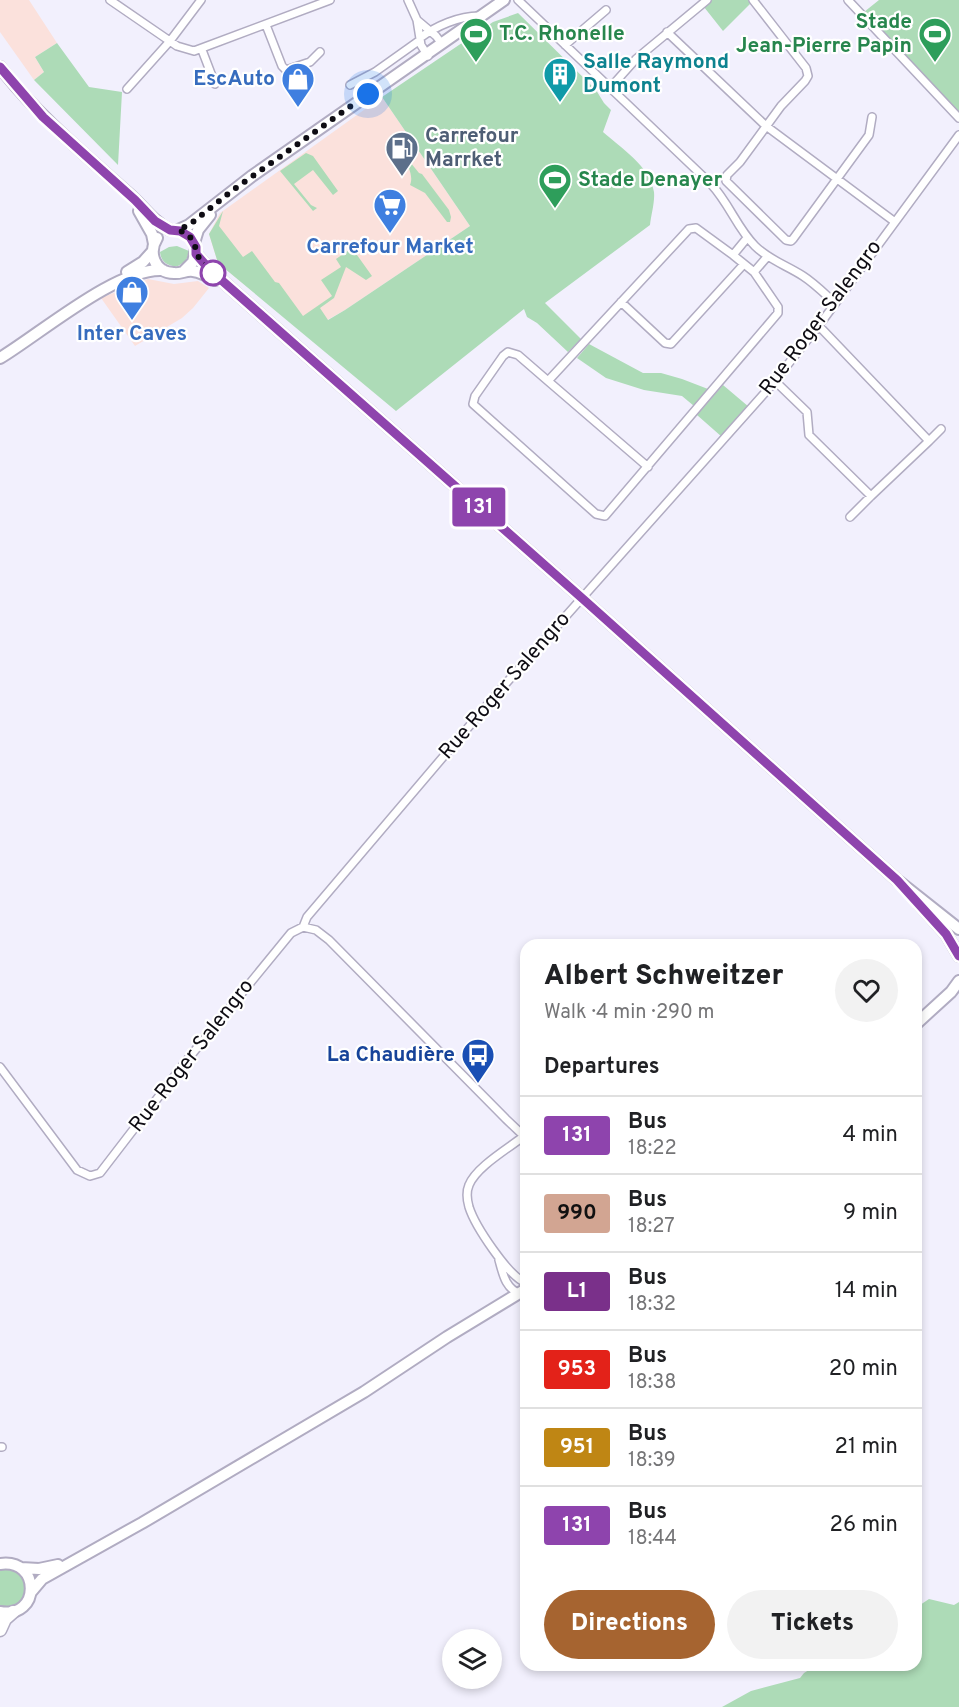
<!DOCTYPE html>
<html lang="en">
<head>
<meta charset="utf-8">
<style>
	:root { --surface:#fff; --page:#f2f2f2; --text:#202124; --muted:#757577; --line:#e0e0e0; --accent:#a66430 }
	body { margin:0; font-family:Overpass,sans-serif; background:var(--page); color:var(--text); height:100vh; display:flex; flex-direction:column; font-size:22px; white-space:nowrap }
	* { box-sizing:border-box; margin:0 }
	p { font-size:20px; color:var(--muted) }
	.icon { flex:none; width:33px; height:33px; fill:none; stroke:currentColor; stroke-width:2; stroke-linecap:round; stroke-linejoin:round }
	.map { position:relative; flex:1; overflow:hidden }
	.details { position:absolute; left:520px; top:939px; width:402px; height:732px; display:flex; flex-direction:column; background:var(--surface); border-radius:18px; box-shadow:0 3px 9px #0003 }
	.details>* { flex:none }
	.badge { padding:0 12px; border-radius:4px; font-size:21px; line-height:39px }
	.controls { position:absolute; left:442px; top:1629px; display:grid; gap:12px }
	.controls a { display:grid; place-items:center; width:60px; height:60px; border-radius:50%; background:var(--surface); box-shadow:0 3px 9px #0003; font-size:30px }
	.you { position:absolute; width:30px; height:30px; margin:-15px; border:4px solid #fff; border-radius:50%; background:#1a73e8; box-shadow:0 0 0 9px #1a73e833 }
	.map>.badge { position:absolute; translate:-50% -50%; box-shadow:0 0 0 3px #fff }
	h2 { padding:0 24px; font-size:22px; line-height:54px }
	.round { display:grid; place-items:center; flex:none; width:63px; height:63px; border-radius:32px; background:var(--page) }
	.headline { display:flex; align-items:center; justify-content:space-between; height:102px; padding:0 24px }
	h1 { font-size:28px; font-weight:800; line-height:45px }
	.primary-button { display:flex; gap:12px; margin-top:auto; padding:12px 24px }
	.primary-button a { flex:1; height:69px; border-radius:36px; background:var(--accent); color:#fff; font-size:24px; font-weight:800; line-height:69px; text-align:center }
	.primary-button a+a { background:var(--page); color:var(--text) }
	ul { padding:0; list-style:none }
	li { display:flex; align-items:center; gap:18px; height:78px; padding:0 24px; border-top:2px solid var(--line) }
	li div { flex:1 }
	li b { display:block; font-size:22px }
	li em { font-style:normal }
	li .badge { min-width:66px; font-weight:700; text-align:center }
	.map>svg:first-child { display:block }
	.commercial { fill:#fbe1dc }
	.green { fill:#addbb7 }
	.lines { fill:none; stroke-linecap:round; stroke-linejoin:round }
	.street-casing { stroke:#b1acc2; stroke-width:10 }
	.secondary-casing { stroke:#b1acc2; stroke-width:14 }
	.primary-casing { stroke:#b1acc2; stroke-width:14 }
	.highway-casing { stroke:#b1acc2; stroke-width:15 }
	.street { stroke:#fff; stroke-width:7 }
	.secondary { stroke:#fff; stroke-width:10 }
	.primary { stroke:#fff; stroke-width:10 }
	.highway { stroke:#fff; stroke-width:12 }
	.line-casing { stroke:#fff; stroke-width:14 }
	.line { stroke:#8e44ad; stroke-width:9 }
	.walk { stroke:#0e0c13; stroke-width:6; stroke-dasharray:0 10.8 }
	.stop-dot { fill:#fff; stroke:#8e44ad; stroke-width:3 }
	.labels { text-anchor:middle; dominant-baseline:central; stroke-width:4.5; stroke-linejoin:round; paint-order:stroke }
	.leisure-label { font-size:21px; font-weight:bold; fill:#27864d; stroke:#fff; text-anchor:start }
	.culture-label { font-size:21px; font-weight:bold; fill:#0d838f; stroke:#fff; text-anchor:start }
	.shop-label { font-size:21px; font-weight:bold; fill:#366cbe; stroke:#fff }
	.service-label { font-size:21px; font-weight:bold; fill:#4e5e75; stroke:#fff; text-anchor:start }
	.street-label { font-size:21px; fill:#0e0c13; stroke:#fff }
	.transit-label { font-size:21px; font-weight:bold; fill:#164399; stroke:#fff; text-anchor:end }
</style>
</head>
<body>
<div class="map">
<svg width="959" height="1707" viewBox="0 0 959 1707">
	<rect width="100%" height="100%" fill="#f2f0fd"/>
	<path class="commercial" d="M0,0H29L57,43L35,57L44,72L34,80L0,32Z
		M382,97L470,226L345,310L304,333L218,263L209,234L220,213Z
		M148,279L174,284L198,281L209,288L193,308L182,318L135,346L101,298Z"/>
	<path class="green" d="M712,0H748L750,4L723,31L704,7Z
		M879,0H959V113L864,12Z
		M518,13L596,90L604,103L611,110L603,132C621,148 650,166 654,192C655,202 651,215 650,225L545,303L581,339L568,352L537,323L527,317L524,309L396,411L218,263L209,234L223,211L219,226L243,257L252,251L275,282L279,283L303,316L332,296L321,280L341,267L336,259L352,248L372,276L366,280L346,267L334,298L320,308L328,320L345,310L470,226L382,97L493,22Z
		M57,43L89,87L122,92L118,165L34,80L44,72L35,57Z
		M306,153L313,156L338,191L333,195L313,170L294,184L311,205L317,208L313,211L280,171Z
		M406,157L419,173L422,174L449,210L451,217L450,222H447L425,193L410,185C414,175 407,167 406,157Z
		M177,246L189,251L186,261L178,266C168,267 161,262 160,252L169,247Z
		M589,344L643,373H661L682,379L708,389L694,406L682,396L644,390L606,378L577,358Z
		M723,385L749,407L722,437L697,415Z
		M5,1569C36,1570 30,1613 0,1606V1570Z
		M929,1599L954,1605L959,1602V1707H722L751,1691L800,1678L804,1673L817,1665H916L917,1607Z"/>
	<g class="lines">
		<defs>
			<path id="street" d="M110,0L177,46L194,51L330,0
				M408,0L417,20L421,45L428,56
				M518,0L711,184C729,203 737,228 755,246C769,260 786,265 803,276C814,283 825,294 835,303
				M753,0L806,68L808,76L805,81L781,106L740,162L727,175L726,181L786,240L791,241L793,239L869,135L872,117
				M848,0L959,118
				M417,20L436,36L442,44
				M266,25L282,66L286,70L310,62L320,52
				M667,32L766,126L895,222
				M420,38C436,26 459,16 479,16
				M565,45L606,10
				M202,50L215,84
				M350,85L375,72L420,40
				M610,88L636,59L707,0
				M127,89L170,41L201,0
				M747,238L733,255L754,272L767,257
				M733,255L696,228L689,229L548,381L518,355L508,352L503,356L475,396L473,404L596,514L605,516L778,313V307L754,272
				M621,302L665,343L671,344L744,264
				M548,381L648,467
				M775,381L807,412L809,435L871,496L929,441L818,325
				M929,441L941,429
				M850,517L871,496
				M303,927L316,930L329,940L506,1119L526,1138
				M0,1067L77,1170L90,1176L100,1173L183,1065L291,933L303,927L307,917L500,690L770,387L823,320L959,135
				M524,1136C509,1148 476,1167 469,1185C466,1192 467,1200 469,1207C475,1226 508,1276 526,1283
				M499,1260C503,1274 505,1288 520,1294
				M0,1447H2"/>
			<path id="secondary" d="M0,67C37,115 84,154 129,194C143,206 153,222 170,230
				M139,211L152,234L154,244
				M178,230L189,225L252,176L504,0
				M157,238C148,252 154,273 174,273C180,274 186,270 193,271C201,272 208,276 215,280
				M194,243L198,230L210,215
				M196,254L210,270L583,599L897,880L959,929
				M184,271L193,262L196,249
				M127,272L143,262L152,252
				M0,358C40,334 118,267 163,270
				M919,904L946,934L959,956"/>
			<path id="primary" d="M916,1024L951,992L959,981
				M0,1564C41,1558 41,1619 0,1612
				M21,1568L39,1569L58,1565
				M31,1592L42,1579L142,1523L364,1392L447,1337L526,1289"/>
			<path id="highway" d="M0,1630L5,1619L13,1612"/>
		</defs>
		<use href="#street" class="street-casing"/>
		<use href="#secondary" class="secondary-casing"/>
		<use href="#primary" class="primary-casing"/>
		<use href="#highway" class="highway-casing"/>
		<use href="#street" class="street"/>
		<use href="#secondary" class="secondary"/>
		<use href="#primary" class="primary"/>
		<use href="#highway" class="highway"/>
	</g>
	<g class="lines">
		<defs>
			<path id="line" d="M0,67L43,117L135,200L155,221L170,230L180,231L190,237L196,247V254L210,270L583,599L897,880L946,934L959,956"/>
		</defs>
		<use href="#line" class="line-casing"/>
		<use href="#line" class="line"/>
		<path class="walk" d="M213,273L196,254C196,242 190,234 178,230L189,225L233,190L368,94"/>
	</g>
	<defs>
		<symbol id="stadium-pin" viewBox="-11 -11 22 30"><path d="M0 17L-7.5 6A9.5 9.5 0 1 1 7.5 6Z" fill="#2e9e5b" stroke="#fff"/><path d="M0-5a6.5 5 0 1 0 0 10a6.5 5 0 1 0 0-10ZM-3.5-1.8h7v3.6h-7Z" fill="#fff"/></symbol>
		<symbol id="building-pin" viewBox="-11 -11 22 30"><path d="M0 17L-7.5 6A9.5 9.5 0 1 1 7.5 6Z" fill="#0f9aa8" stroke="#fff"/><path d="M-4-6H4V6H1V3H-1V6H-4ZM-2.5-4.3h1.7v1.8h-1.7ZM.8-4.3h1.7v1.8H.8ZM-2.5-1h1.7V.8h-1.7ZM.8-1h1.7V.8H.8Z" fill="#fff"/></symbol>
		<symbol id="shop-pin" viewBox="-11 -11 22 30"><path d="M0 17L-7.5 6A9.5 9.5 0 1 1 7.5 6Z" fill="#3f7fe0" stroke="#fff"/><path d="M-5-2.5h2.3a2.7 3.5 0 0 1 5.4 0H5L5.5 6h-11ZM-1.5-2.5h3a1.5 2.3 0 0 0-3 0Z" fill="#fff"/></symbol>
		<symbol id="fuel-pin" viewBox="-11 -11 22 30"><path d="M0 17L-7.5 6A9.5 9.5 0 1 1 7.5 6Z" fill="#5c6f8a" stroke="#fff"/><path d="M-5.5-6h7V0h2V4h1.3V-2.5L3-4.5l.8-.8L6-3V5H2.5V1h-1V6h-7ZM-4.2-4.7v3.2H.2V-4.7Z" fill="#fff"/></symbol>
		<symbol id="supermarket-pin" viewBox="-11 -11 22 30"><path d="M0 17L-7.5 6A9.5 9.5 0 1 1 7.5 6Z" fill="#3f7fe0" stroke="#fff"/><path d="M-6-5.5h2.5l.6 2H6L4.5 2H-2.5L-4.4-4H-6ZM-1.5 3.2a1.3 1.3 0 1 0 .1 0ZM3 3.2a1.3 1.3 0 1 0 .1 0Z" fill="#fff"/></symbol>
		<symbol id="bus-pin" viewBox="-11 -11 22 30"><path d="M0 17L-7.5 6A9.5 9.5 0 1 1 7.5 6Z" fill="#1a4fb4" stroke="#fff"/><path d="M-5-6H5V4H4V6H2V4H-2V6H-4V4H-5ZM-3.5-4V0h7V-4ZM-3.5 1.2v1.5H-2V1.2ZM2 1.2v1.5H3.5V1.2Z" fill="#fff"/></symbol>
	</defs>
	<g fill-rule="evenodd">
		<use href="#stadium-pin" x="457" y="15" width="38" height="52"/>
		<use href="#stadium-pin" x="916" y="15" width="38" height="52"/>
		<use href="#building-pin" x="541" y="55" width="38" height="52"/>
		<use href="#shop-pin" x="279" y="60" width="38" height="52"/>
		<use href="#fuel-pin" x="383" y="129" width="38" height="52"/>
		<use href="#stadium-pin" x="536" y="161" width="38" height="52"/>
		<use href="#supermarket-pin" x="371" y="186" width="38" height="52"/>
		<use href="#shop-pin" x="113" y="273" width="38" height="52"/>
		<use href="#bus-pin" x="459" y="1036" width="38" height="52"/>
	</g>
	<circle class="stop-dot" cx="213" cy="273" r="12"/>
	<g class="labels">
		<g class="leisure-label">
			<text x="912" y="22" text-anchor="end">Stade<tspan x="912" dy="24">Jean-Pierre Papin</tspan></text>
			<text x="499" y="34">T.C. Rhonelle</text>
			<text x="578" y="180">Stade Denayer</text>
		</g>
		<g class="culture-label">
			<text x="583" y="62">Salle Raymond<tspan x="583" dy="24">Dumont</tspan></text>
		</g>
		<g class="shop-label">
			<text x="275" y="79" text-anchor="end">EscAuto</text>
			<text x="390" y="247">Carrefour Market</text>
			<text x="132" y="334">Inter Caves</text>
		</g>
		<g class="service-label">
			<text x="425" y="136">Carrefour<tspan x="425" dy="24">Marrket</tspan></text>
		</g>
		<g class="street-label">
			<text transform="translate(821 318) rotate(-53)">Rue Roger Salengro</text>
			<text transform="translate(505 686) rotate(-49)">Rue Roger Salengro</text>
			<text transform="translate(192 1056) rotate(-52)">Rue Roger Salengro</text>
		</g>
		<g class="transit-label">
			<text x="455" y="1055">La Chaudière</text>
		</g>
	</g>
</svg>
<div class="controls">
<a><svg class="icon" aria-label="layers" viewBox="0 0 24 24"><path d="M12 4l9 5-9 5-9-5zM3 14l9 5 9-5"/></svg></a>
</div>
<div class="you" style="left:368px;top:94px"></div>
<b class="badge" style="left:479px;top:507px;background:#8e44ad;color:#fff">131</b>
<section class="details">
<div class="headline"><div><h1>Albert Schweitzer</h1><p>Walk · 4 min · 290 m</p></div><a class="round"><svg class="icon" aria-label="heart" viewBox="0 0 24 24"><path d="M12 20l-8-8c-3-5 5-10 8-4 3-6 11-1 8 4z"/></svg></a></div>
<h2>Departures</h2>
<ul>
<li><span class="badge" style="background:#8e44ad;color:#fff">131</span><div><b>Bus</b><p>18:22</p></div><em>4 min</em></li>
<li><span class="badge" style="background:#d2a592;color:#111">990</span><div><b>Bus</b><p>18:27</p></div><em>9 min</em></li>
<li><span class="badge" style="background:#7a308a;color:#fff">L1</span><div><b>Bus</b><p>18:32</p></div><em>14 min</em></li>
<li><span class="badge" style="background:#e32219;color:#fff">953</span><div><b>Bus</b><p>18:38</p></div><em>20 min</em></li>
<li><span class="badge" style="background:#bf8614;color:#fff">951</span><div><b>Bus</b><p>18:39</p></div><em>21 min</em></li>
<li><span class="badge" style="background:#8e44ad;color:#fff">131</span><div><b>Bus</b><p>18:44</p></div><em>26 min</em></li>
</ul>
<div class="primary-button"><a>Directions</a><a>Tickets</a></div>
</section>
</div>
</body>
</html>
